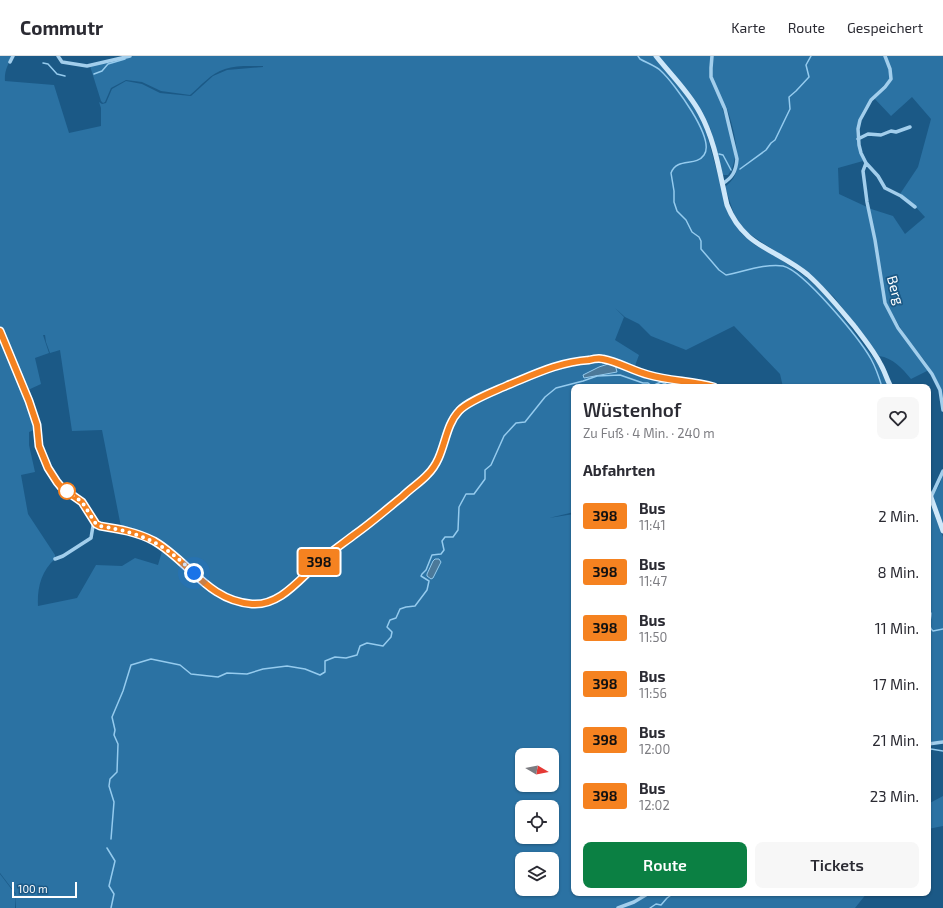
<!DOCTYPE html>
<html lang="de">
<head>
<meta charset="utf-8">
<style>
	:root { --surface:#fff; --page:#f7f7f7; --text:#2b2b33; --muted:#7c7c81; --line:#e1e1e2; --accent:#0b8043 }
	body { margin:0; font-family:"Exo 2",sans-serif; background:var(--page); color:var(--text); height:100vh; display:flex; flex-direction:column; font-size:15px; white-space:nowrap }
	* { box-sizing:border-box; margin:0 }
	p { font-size:13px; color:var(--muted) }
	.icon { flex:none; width:22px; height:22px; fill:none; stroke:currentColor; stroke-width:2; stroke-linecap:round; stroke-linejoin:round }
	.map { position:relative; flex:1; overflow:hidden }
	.details { position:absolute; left:571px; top:328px; width:360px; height:512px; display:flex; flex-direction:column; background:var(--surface); border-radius:8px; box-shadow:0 1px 3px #0004 }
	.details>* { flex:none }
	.badge { padding:0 8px; border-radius:3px; font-size:14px; line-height:26px }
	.needle { width:26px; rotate:100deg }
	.buttons { position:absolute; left:515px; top:692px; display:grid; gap:8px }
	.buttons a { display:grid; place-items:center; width:44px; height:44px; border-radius:8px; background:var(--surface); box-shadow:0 1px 3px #0004; font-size:20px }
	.scale { position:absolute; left:12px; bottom:10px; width:65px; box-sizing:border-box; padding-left:4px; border:2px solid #fff; border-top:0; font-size:11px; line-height:14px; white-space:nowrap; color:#fff; -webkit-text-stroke:3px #1b5986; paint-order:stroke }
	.you { position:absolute; width:20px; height:20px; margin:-10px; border:3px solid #fff; border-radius:50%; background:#1a73e8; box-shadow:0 0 0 6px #1a73e833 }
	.map>.badge { position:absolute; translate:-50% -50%; box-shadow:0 0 0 2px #fff }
	h2 { padding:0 12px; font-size:15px; line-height:36px }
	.round { display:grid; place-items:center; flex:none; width:42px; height:42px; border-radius:8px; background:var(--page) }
	.head { display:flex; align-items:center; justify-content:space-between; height:68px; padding:0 12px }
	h1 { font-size:19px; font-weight:600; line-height:30px }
	.action { display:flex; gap:8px; margin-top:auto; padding:8px 12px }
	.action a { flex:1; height:46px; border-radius:8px; background:var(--accent); color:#fff; font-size:16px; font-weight:600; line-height:46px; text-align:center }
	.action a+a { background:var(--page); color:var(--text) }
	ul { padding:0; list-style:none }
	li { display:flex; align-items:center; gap:12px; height:56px; padding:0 12px }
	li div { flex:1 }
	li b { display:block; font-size:15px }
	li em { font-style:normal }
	li .badge { min-width:44px; font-weight:700; text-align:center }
	header { display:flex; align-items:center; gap:24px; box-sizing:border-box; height:56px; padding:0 20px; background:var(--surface); border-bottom:1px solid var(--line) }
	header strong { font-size:19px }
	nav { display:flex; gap:22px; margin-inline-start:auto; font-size:14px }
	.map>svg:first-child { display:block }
	.green { fill:#2b72a3; fill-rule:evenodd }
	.water { fill:#4c7999; stroke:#95cbee }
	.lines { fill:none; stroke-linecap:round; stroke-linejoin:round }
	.stream { stroke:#95cbee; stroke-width:1.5 }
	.street { stroke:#a2ceec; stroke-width:3.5 }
	.secondary { stroke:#cee7f9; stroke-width:5 }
	.line-casing { stroke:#fff; stroke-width:9 }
	.line { stroke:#f58220; stroke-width:6 }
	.walk { stroke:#fff; stroke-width:4; stroke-dasharray:0 7.2 }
	.stop-dot { fill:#fff; stroke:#f58220; stroke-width:2 }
	.labels { text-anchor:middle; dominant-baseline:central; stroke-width:3.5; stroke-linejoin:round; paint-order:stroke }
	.street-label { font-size:14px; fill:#fff; stroke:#1b5986 }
</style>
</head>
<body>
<header>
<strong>Commutr</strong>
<nav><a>Karte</a><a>Route</a><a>Gespeichert</a></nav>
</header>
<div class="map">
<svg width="943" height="852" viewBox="0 0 943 852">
	<rect width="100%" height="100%" fill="#1b5986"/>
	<path class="green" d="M0,0H13C8,7 4,16 5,25L54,29L69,77L101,70V52L99,46L102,48L106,47L112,33L126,25L142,28L160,37L191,40L213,20L227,14L263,11V10C251,10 236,9 225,13C211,17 201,30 190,39L161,35L142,26L126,24L111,32L105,46L103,47L101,45L90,10L133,0H884L890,17V23C873,41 854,57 857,83C858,91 861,98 863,105L838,112L839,138L867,151L871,168L882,238L900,274L929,314L911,323C902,312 893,302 879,300L834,241L808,217L745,175L734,158L725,131C729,127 733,124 735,119C742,104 732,65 726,50L722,52L729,72L735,102L732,113L728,119H723L710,71L705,72L729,159L741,177L755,189L783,205L807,222L830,244L878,308L888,331H783L780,318L734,270L686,294L651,280L639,268L625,261L615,252L624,261L615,284L639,299L633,315L648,321L681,327L697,326L714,331H574V456L549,462L574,458V837H867L855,852H16V838L0,817V274L11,296L27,334L37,373L29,376V389L35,416L21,419L28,458L55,499V503C41,515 37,533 38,550L77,542L96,509L122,510L135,502L158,509L163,492L204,524C184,505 150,473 121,471L102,374L72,375L60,294L50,297L46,286L45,279H43L49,297L35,302L41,328L28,334L12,296L0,271ZM458,354L447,371L439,399L433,411L425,421L392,447L391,446L424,420L432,410L438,399L446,370ZM522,699H552V729H522ZM522,751H552V781H522ZM522,803H552V833H522Z
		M886,0H943V348L935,321L925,305L907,283L887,249L883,238L868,152L893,160L905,178L925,161L912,147L900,138L918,111L931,63L912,41L891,60L874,42L892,24Z
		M943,417V470L932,441L940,428Z
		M928,442L943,481V685L928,686Z
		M943,740V770L928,773V748Z
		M0,818L16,839L15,852H0Z"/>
	<path class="water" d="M608,308H615L617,316L584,322L583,319L599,311Z
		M435,503H439L441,506L433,522L431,523L427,520V518L433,505Z"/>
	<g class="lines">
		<path class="stream" d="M638,0L640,3C647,7 656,10 661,15C674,27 716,83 704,99C696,111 677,101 671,117L674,135V146L677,155L686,164L692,176L699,181L701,185V193L719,214L726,219C742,216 767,207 783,210C804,215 859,282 871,303C876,312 879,321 882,331
			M43,7L48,8L57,18L65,20
			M94,18L102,15L108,8L125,3
			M719,98L723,99L731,114
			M740,113L766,94L771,87L775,84L790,53L789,41L796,35L809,21L806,9L811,0
			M673,331L687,328L692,331
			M928,555L931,557C931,564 927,570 933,575L943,573
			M928,695H930L931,693L943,695
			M111,783L114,746L109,730L110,723L117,716L118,688L114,679L115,674L112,661L123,635L131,609L151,603L180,609L191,618L218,621L227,617L247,618L263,613L287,610L305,613L320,619L325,616V605L335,601L346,602L357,599L360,590L367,587L383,590L391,581L392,576L387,571L390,564L396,562L400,553L406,551L415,550L427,534L429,525L421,520L422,518L426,514L432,499L441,498L444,494L442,485L445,481H453L458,474L459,451L466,438H474L485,423V414L491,409L504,380L516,367L525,366L545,341L556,332L583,325L597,320L620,319L643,327H648L652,330L661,326L666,328
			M107,792L115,805L109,830L114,838L111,852
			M650,852L656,848L661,849L667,842L674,837"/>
		<path class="street" d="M58,0L62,6L87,10L130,0
			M712,0L711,12V21L725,53L737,103C736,116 732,122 722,128
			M885,0L890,13L891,23L885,31L871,44L860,64L858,73L859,89L861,97L866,107L878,120L885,132L901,140L915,151
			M10,6L13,0
			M858,83L868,78L881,79L891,75L896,76L910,71
			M866,107L863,115L867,146L875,184L885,247L898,272L932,318L940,334L943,354
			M0,275L29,345L37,369L39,390L48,412L57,426L62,432L82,446L96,468L100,470C119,473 137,476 154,485C189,505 208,545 252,548C279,550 298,525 316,509C327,498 341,489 354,479C371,467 387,453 403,440C411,432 421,426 428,418C446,400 443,372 459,355C468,345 495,335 508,329C535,318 559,306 589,304C593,303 599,302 603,303C619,306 633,315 649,319C670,325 693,325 714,331
			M931,441L943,415
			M55,503L63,500L91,482L94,464
			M928,688L943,686
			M618,852L634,846L649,837"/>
		<path class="secondary" d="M656,0C671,19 689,36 700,57C715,84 720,119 727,149C744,192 777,193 808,219C826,235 840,253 855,271C864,283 874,295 881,309C885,316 887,324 891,331
			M928,433L943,475"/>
	</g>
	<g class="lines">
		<defs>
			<path id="line" d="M0,275L29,345L37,369L39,390L48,412L57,426L62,432L82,446L96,468L100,470C119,473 137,476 154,485C189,505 208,545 252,548C279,550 298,525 316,509C327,498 341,489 354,479C371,467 387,453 403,440C411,432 421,426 428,418C446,400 443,372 459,355C468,345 495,335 508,329C535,318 559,306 589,304C593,303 599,302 603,303C619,306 633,315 649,319C670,325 693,325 714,331"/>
		</defs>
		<use href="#line" class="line-casing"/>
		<use href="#line" class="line"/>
		<path class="walk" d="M67,435L82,446L96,468L100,470C142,477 163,487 194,517"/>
	</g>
	<circle class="stop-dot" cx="67" cy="435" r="8"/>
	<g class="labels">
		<g class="street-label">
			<text transform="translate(896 234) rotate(74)">Berg</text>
		</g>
	</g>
</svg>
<div class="buttons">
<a><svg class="needle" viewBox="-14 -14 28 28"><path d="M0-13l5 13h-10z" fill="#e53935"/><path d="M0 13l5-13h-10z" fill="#7c7c81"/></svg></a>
<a><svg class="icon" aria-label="locate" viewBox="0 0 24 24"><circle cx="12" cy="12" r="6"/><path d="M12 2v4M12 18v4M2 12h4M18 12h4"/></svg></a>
<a><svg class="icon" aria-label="layers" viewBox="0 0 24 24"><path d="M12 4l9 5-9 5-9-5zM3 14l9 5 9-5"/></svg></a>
</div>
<div class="scale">100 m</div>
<div class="you" style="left:194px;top:517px"></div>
<b class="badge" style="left:319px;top:506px;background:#f58220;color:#111">398</b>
<section class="details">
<div class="head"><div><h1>Wüstenhof</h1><p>Zu Fuß · 4 Min. · 240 m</p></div><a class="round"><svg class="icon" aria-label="heart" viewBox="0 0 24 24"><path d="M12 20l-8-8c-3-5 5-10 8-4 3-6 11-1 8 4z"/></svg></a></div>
<h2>Abfahrten</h2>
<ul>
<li><span class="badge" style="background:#f58220;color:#111">398</span><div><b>Bus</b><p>11:41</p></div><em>2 Min.</em></li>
<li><span class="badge" style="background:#f58220;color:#111">398</span><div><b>Bus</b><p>11:47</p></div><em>8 Min.</em></li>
<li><span class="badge" style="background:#f58220;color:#111">398</span><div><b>Bus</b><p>11:50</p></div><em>11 Min.</em></li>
<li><span class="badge" style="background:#f58220;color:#111">398</span><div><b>Bus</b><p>11:56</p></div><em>17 Min.</em></li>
<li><span class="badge" style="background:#f58220;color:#111">398</span><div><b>Bus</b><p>12:00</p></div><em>21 Min.</em></li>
<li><span class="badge" style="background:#f58220;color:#111">398</span><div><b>Bus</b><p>12:02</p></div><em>23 Min.</em></li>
</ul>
<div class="action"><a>Route</a><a>Tickets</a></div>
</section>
</div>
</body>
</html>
